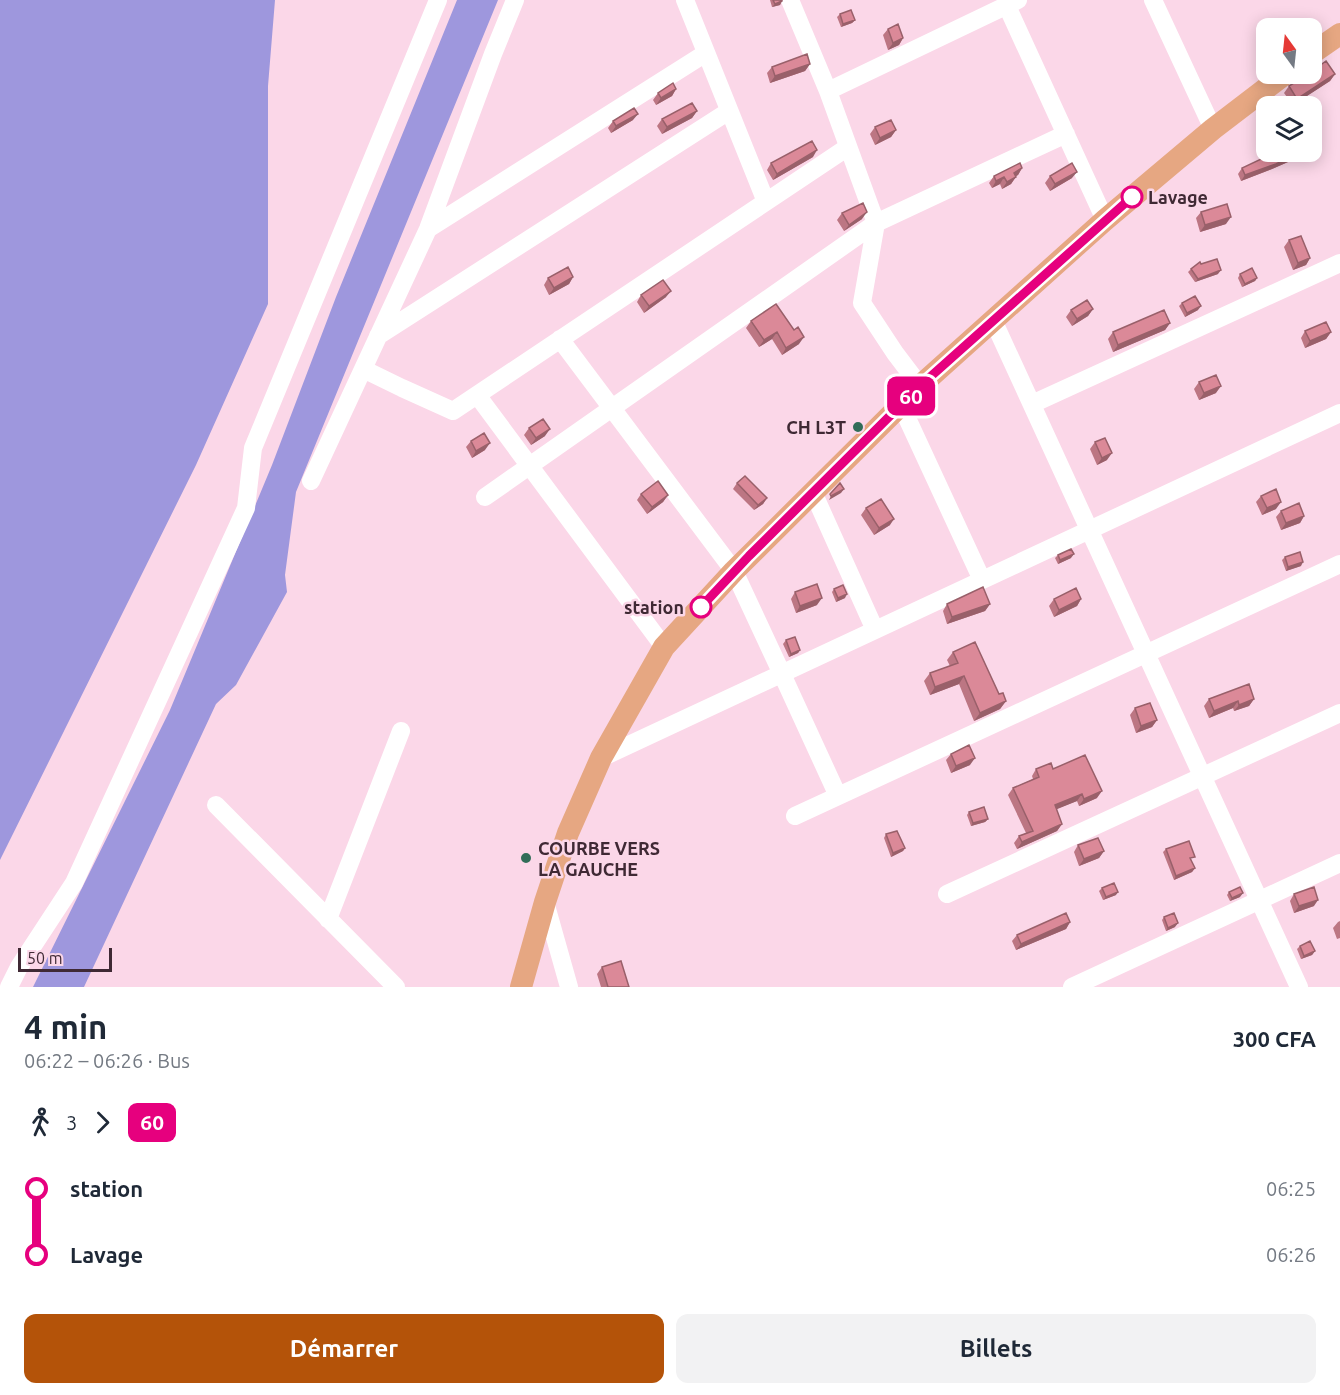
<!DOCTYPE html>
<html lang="fr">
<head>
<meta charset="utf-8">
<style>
	:root { --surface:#fff; --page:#f2f2f3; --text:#1f2937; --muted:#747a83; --accent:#b45309 }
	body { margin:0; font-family:Ubuntu,sans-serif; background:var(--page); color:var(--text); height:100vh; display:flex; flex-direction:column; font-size:22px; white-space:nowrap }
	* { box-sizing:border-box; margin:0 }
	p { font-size:20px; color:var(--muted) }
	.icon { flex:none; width:33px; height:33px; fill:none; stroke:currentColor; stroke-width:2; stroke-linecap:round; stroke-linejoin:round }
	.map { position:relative; height:987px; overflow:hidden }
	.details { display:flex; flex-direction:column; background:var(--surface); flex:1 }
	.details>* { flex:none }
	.badge { padding:0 12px; border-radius:9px; font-size:21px; line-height:39px }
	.needle { width:39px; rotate:345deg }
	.buttons { position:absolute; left:1256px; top:18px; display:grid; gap:12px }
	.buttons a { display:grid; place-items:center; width:66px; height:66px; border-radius:12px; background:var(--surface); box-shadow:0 3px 15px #0003; font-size:30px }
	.scale { position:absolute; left:18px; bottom:15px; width:94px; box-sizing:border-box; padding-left:6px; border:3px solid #3f2934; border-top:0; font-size:16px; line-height:21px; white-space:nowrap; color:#3f2934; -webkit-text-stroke:4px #fbd7e8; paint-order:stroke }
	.map>.badge { position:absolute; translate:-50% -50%; box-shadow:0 0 0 3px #fff }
	.legs { display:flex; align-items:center; gap:9px; height:66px; padding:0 24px; font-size:20px }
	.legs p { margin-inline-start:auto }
	.head { display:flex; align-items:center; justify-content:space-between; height:102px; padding:0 24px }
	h1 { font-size:33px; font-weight:700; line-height:45px }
	.action { display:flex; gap:12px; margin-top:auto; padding:12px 24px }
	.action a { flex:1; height:69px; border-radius:12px; background:var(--accent); color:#fff; font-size:24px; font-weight:700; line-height:69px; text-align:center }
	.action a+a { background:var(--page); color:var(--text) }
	ul { padding:0 24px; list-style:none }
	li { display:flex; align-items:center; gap:21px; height:66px; font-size:22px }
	li i { display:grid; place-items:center; width:9px; height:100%; margin:0 8px; background:currentColor }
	li i::after { content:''; width:15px; height:15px; margin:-8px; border:4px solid; border-radius:50%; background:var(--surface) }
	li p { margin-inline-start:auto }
	li:first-child i { background:linear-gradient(#0000 50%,currentColor 0) }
	li:last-child i { background:linear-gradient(currentColor 50%,#0000 0) }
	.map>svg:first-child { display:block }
	.water { fill:#9e97dd }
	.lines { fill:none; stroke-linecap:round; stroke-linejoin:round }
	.minor { stroke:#fff; stroke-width:18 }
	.major { stroke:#e6a782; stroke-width:22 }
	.wall { fill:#bc7683 }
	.shaded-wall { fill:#99606a }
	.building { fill:#db8998; stroke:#99606a; stroke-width:1.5 }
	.line-1-casing { stroke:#fff; stroke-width:14 }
	.line-1 { stroke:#e6007e; stroke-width:9 }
	.stop-1-dot { fill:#fff; stroke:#e6007e; stroke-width:3 }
	.poi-dot { fill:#316d58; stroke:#fbd7e8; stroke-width:2 }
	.labels { text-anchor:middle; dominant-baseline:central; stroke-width:5; stroke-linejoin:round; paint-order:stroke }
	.stop-label { font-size:18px; font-weight:bold; fill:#3f2934; stroke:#fbd7e8; text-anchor:start }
	.poi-label { font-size:18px; font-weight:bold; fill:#3f2934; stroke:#fbd7e8; text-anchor:end }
</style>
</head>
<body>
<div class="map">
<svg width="1340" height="987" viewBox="0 0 1340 987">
	<rect width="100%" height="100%" fill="#fbd7e8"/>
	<path class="water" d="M0,0H275L268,86V304L196,465L0,860Z
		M457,0H498L296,492L285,575L287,592L236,685L216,704L84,987H33L170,710L272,465L336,297Z"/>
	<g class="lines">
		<path class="minor" d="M685,0L766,202
			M790,0L828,91L876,223L862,303L895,353L920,386
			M1153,0L1213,129
			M1007,6L1105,220
			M828,91L1018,0
			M428,229L706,53
			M993,320L1299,987
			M378,336L729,111
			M560,339L734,571L782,674L838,796
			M363,369L402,388L453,411L848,147
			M477,395L664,647
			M1032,404L1340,263
			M901,405L982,580
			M311,481L428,229L493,54L515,0
			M813,492L875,630
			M485,497L876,223L1066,134
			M601,758L1340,413
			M216,805L396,987
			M795,816L1340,564
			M947,894L1340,713
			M545,902L569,987
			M328,919L401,731
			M9,987L19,967L74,883L246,508L253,448L438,0
			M1072,987L1340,863"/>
		<path class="major" d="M1311,54L1340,34
			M521,987L545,902L568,833L601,758L664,647L734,571L920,386L1105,220L1213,129L1285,74"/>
	</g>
	<path class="wall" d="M770,0H782L780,5L772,7Z
		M840,14L855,20L852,23L841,27L837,17Z
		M888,29L903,38L899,45L888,50L883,35Z
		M810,64L805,71L770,83L767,73L772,67Z
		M1335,74L1330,81L1293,105L1284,93L1289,86Z
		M676,89L672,96L656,105L653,100L658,93Z
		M697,111L692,118L662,134L657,126L662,119Z
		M633,120L611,133L608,128L613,121Z
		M875,127L896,130L891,137L875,145L870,134Z
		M813,157L773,180L767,170L771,163Z
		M1288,162L1272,169L1241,181L1238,174L1242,168Z
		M1022,168L1018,175L1016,176L1011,184L1002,189L1000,184L992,188L989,183L994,176Z
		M1050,176L1072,178L1050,191L1045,183Z
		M1201,212L1226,224L1200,232L1196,218Z
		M842,213L862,219L844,231L837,220Z
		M1289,240L1310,258L1306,265L1293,270L1284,247Z
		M1201,264L1218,274L1195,282L1188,272L1191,269Z
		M1240,274L1257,278L1255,281L1242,287L1238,278Z
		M573,277L569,284L549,295L544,285L548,278Z
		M641,295L666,297L644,313L637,302Z
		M1182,303L1198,310L1185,317L1179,306Z
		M776,304L799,344L782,355L772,339L759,347L746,328L751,321Z
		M1093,309L1088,316L1072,326L1066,317L1071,310Z
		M1170,323L1165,330L1113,352L1108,339L1113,332Z
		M1305,331L1331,332L1326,339L1305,348L1301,338Z
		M1199,382L1216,393L1199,400L1194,389Z
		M529,428L545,436L531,445L524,435Z
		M471,441L485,450L472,458L466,447Z
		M1095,442L1107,460L1097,465L1090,449Z
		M737,483L767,498L763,504L754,510L733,489Z
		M641,494L668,495L663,502L647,514L637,500Z
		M1261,496L1276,509L1262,515L1256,502Z
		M866,508L890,525L874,535L861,515Z
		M1281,511L1304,516L1300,523L1281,530L1276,517Z
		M1058,555L1071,558L1058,564L1055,558Z
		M1285,557L1301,566L1286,571L1282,560Z
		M834,589L845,598L836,602L832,592Z
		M795,592L817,605L796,613L791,599Z
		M1054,599H1081L1077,606L1054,617L1049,606Z
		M947,604H990L985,611L947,624L943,611Z
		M786,640L800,650L798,653L789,657L783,644Z
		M953,652L1006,701L1000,709L974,721L959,684L930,695L924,681L930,673L950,666L947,660Z
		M1209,699H1254L1249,706L1234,711L1233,708L1209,718L1204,706Z
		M1135,708L1157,720L1152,727L1136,733L1130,715Z
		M951,754L970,765L951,773L946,760Z
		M1036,769H1053L1097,798L1079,806L1077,801L1056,809L1062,824L1057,831L1017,849L1014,843L1019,836L1026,833L1008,795L1013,788L1033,779L1032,776Z
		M969,812L988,819L985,822L971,826L967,815Z
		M886,834L905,848L903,851L891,857L884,838Z
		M1078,845L1104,851L1099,858L1079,866L1074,852Z
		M1166,849L1192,860L1191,861L1195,868L1192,872L1174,880L1163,852Z
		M1102,888L1116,895L1103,900L1099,891Z
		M1229,892L1240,897L1230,901L1227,895Z
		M1294,894L1314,906L1294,913L1290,901Z
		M1164,917L1175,927L1166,931L1162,920Z
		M1340,921V938L1337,939L1333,928L1338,922Z
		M1070,922L1066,929L1016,950L1012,941L1017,935Z
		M1300,946L1315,951L1312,955L1301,959L1297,949Z
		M602,967L629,987H601L597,974Z"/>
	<path class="shaded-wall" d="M782,1L780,5L772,7L775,4Z
		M855,20L852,23L841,27L843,24Z
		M903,38L899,45L888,50L893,43Z
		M810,64L805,71L770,83L775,76Z
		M1335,74L1330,81L1293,105L1297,99Z
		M676,89L672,96L656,105L661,98Z
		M697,111L692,118L662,134L667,127Z
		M638,114L633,120L611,133L616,126Z
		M896,130L891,137L875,145L880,138Z
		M817,150L813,157L773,180L777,174Z
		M1292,156L1288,162L1272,169L1241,181L1245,175Z
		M1022,168L1018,175L1009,180L1014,173Z
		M1077,172L1072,178L1050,191L1055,184Z
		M1004,177L1000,184L992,188L996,181Z
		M1016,177L1011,184L1002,189L1007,182Z
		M867,212L862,219L844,231L849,225Z
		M1231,217L1226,224L1200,232L1205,225Z
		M1310,258L1306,265L1293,270L1298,263Z
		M1221,270L1218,274L1195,282L1198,279Z
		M573,277L569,284L549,295L554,288Z
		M1257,278L1255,281L1242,287L1245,284Z
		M671,291L666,297L644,313L649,306Z
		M1201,306L1198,310L1185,317L1187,313Z
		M1093,309L1088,316L1072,326L1077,319Z
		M1170,323L1165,330L1113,352L1118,345Z
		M777,332L772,339L759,347L764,340Z
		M1331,332L1326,339L1305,348L1310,341Z
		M804,337L799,344L782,355L786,348Z
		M1221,386L1216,393L1199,400L1204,393Z
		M550,429L545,436L531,445L536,438Z
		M490,443L485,450L472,458L476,451Z
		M1112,453L1107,460L1097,465L1102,458Z
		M844,489L841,493L829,500L831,496Z
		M668,495L663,502L647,514L652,507Z
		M767,498L763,504L754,510L758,505Z
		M1281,502L1276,509L1262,515L1267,508Z
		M1304,516L1300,523L1281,530L1286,523Z
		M894,519L890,525L874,535L879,528Z
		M1074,554L1071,558L1058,564L1060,560Z
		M1303,562L1301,566L1286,571L1288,567Z
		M847,594L845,598L836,602L838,598Z
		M822,598L817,605L796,613L800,606Z
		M1081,599L1077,606L1054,617L1059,610Z
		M990,604L985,611L947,624L952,617Z
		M800,650L798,653L789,657L791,654Z
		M964,676L959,684L930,695L935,687Z
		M1254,699L1249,706L1234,711L1239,705Z
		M1006,701L1000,709L974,721L980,713Z
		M1238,701L1233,708L1209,718L1214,711Z
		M1157,720L1152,727L1136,733L1141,726Z
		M975,758L970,765L951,773L956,766Z
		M1102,791L1097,798L1079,806L1084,799Z
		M1082,794L1077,801L1050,812L1055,805Z
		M988,819L985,822L971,826L973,823Z
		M1062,824L1057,831L1017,849L1022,842Z
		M905,848L903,851L891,857L893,853Z
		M1104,851L1099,858L1079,866L1084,859Z
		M1195,868L1192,872L1174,880L1176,876Z
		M1118,892L1116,895L1103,900L1106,897Z
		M1243,893L1240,897L1230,901L1232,898Z
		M1318,900L1314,906L1294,913L1299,906Z
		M1070,922L1066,929L1016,950L1021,944Z
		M1178,923L1175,927L1166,931L1168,928Z
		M1315,951L1312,955L1301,959L1304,956Z"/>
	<path class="building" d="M773,0H782V1L775,4Z
		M851,10L855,20L843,24L840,14Z
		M898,24L903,38L893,43L888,29Z
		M807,54L810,64L775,76L772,67Z
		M1326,61L1335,74L1297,99L1289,86L1308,74H1311V72Z
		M673,83L676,89L661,98L658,93Z
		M692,103L697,111L667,127L662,119Z
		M634,108L638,114L616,126L613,121Z
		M891,120L896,130L880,138L875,127Z
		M812,141L817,150L777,174L771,163Z
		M1276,152H1290L1292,156L1276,164L1245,175L1242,168Z
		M1020,163L1022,168L1014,173L1016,177L1007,182L1004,177L996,181L994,176Z
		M1072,163L1077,172L1055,184L1050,176Z
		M863,203L867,212L849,225L842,213Z
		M1227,204L1231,217L1205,225L1201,212Z
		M1301,236L1310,258L1298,263L1289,240Z
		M1217,259L1221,270L1198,279L1191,269L1200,262L1201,264Z
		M568,267L573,277L554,288L548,278Z
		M1252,268L1257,278L1245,284L1240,274Z
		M663,280L671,291L649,306L641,295Z
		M1195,296L1201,306L1187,313L1182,303Z
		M1087,300L1093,309L1077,319L1071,310Z
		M776,304L794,330L798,327L804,337L786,348L777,332L764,340L751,321Z
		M1164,310L1170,323L1118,345L1113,332Z
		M1326,322L1331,332L1310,341L1305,331Z
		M1216,375L1221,386L1204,393L1199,382Z
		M543,419L550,429L536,438L529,428Z
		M484,433L490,443L476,451L471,441Z
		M1105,438L1112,453L1102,458L1095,442Z
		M745,476L767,498L758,505L737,483Z
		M658,481L668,495L652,507L641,494Z
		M840,483L844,489L831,496L830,494Z
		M1276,489L1281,502L1267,508L1261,496Z
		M881,499L894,519L879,528L866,508Z
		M1299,503L1304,516L1286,523L1281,511Z
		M1071,549L1074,554L1060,560L1058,555Z
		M1300,552L1303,562L1288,567L1285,557Z
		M817,584L822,598L800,606L795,592Z
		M843,585L847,594L838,598L834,589Z
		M983,587L990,604L952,617L947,604Z
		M1076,588L1081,599L1059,610L1054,599Z
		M795,637L800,650L791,654L786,640Z
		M975,642L999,694L1003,693L1006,701L980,713L964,676L935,687L930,673L958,663L953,652Z
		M1249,684L1254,699L1239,705L1238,701L1214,711L1209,699Z
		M1150,703L1157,720L1141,726L1135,708Z
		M969,745L975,758L956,766L951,754Z
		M1085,755L1102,791L1084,799L1082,794L1055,805L1062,824L1022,842L1019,836L1033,831L1013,788L1039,777L1036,769L1051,763L1053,769Z
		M984,807L988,819L973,823L969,812Z
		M897,831L905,848L893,853L886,834Z
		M1098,838L1104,851L1084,859L1078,845Z
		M1189,841L1195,857L1190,858L1195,868L1176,876L1166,849Z
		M1114,883L1118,892L1106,897L1102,888Z
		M1240,887L1243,893L1232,898L1229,892Z
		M1314,887L1318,900L1299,906L1294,894Z
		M1066,913L1070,922L1021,944L1017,935Z
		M1174,913L1178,923L1168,928L1164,917Z
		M1310,941L1315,951L1304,956L1300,946Z
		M621,961L629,987H608L602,967Z"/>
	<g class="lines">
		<defs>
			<path id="line-1" d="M701,607L749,556L920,386L1132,197"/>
		</defs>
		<use href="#line-1" class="line-1-casing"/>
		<use href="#line-1" class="line-1"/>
	</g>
	<g class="stop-1-dot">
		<circle cx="1132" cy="197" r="10"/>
		<circle cx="701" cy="607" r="10"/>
	</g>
	<g class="poi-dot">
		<circle cx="858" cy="427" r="6"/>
		<circle cx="526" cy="858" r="6"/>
	</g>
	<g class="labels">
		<g class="stop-label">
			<text x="1148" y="197">Lavage</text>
			<text x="684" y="607" text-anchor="end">station</text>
		</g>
		<g class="poi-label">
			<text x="846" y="427">CH L3T</text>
			<text x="538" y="848" text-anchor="start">COURBE VERS<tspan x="538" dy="21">LA GAUCHE</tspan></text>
		</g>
	</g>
</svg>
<div class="buttons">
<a><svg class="needle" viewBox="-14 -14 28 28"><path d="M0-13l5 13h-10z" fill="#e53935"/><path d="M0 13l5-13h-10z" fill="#747a83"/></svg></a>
<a><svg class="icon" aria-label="layers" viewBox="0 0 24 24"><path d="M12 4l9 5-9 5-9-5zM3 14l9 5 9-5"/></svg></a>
</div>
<div class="scale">50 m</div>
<b class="badge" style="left:911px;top:396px;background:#e6007e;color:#fff">60</b>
</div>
<section class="details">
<div class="head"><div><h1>4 min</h1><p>06:22 – 06:26 · Bus</p></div><b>300 CFA</b></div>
<div class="legs"><svg class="icon" aria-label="walk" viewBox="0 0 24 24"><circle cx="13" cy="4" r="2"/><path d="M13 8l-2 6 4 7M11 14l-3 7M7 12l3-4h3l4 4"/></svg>3<svg class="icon" aria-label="forward" viewBox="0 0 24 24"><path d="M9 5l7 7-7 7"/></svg><b class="badge" style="background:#e6007e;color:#fff">60</b></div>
<ul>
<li><i style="color:#e6007e"></i><b>station</b><p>06:25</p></li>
<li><i style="color:#e6007e"></i><b>Lavage</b><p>06:26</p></li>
</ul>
<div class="action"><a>Démarrer</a><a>Billets</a></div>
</section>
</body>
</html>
